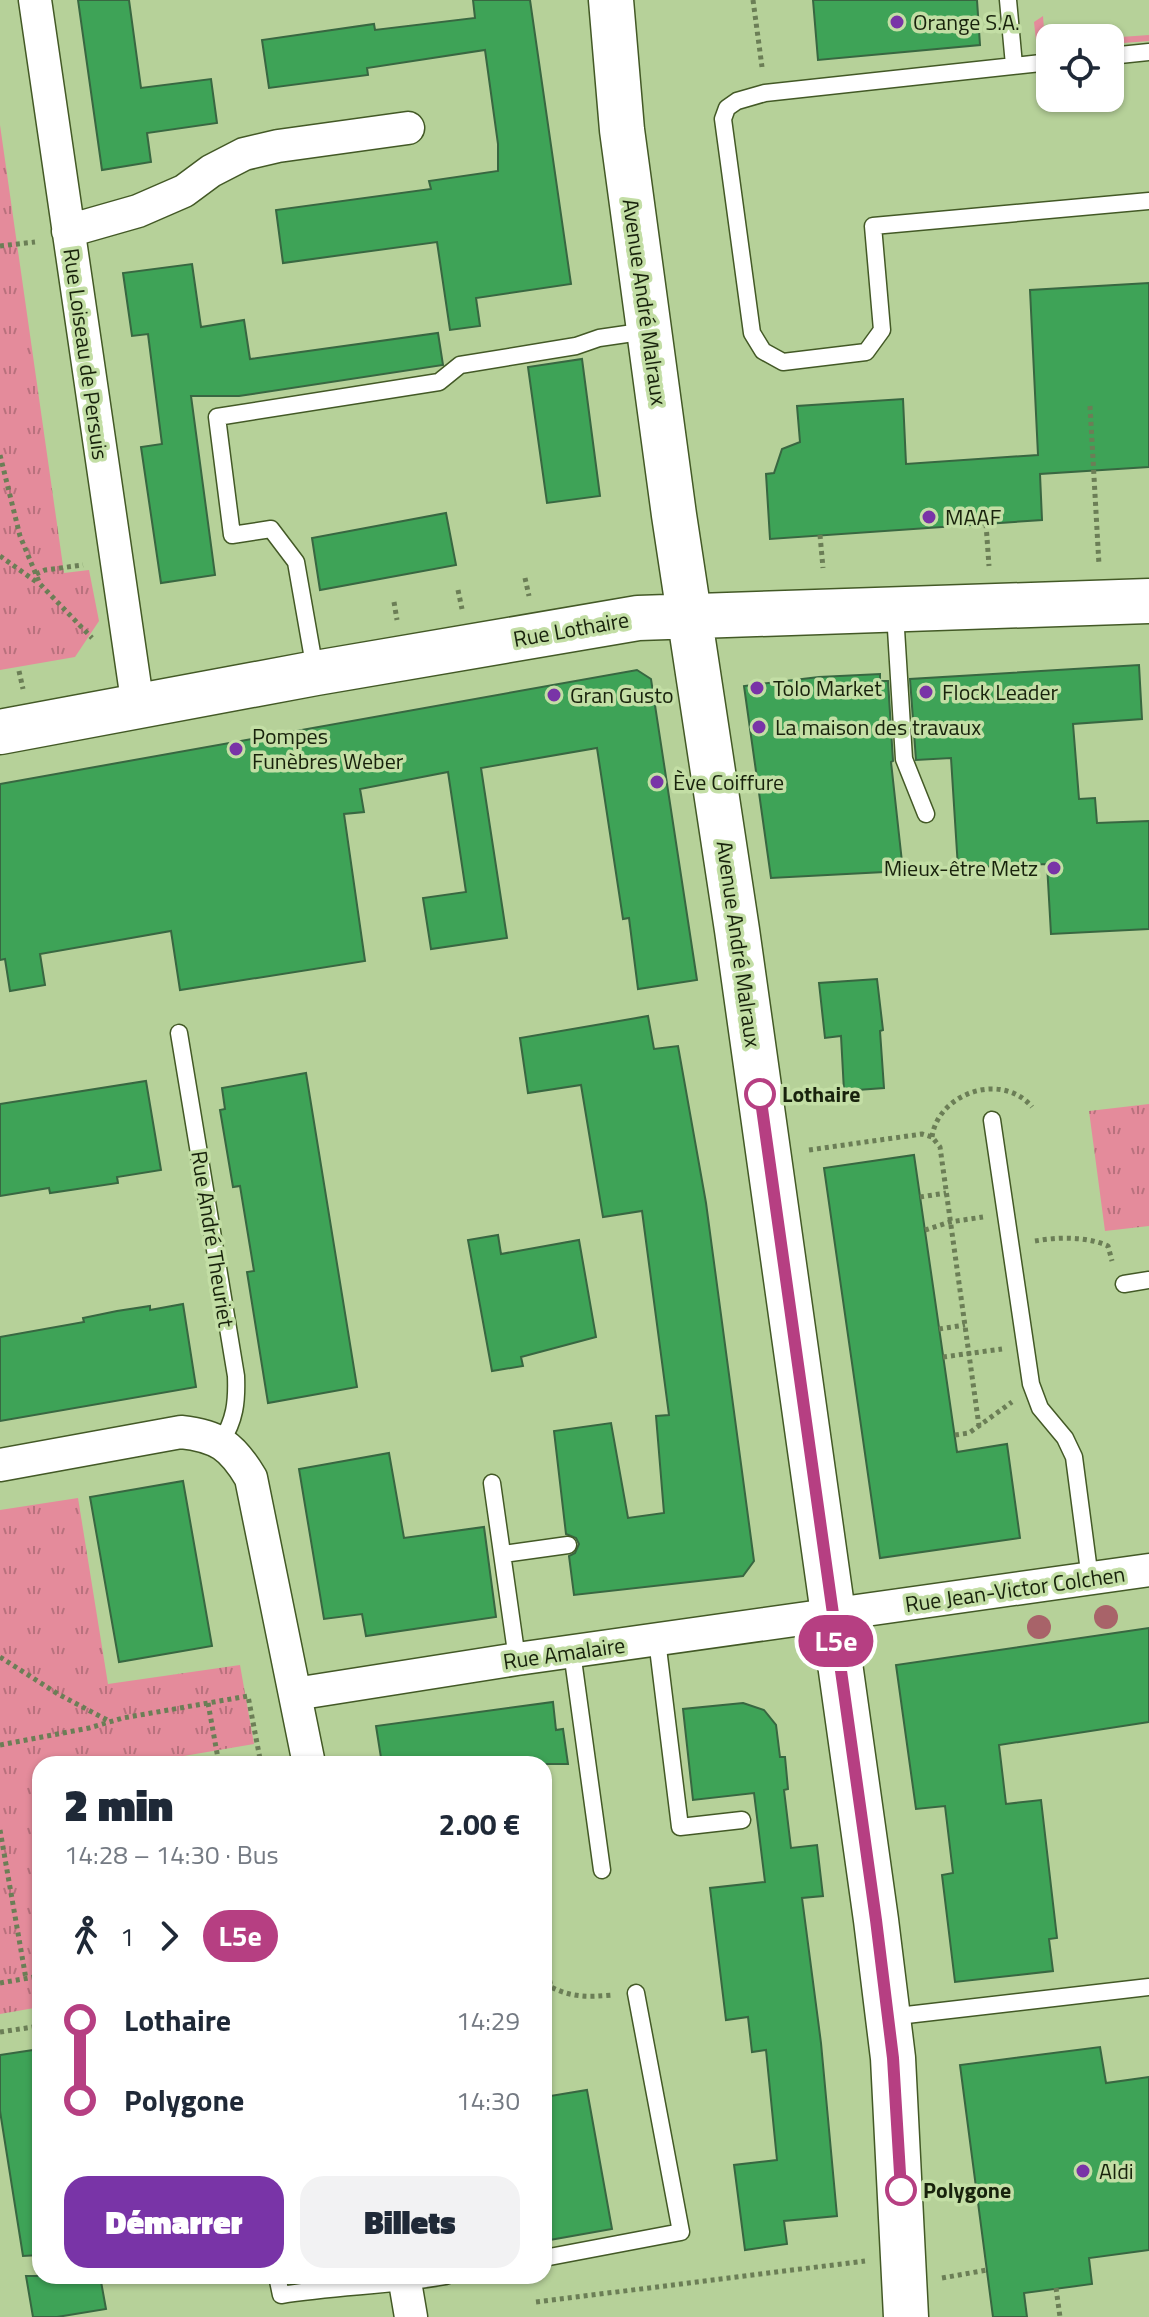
<!DOCTYPE html>
<html lang="fr">
<head>
<meta charset="utf-8">
<style>
	:root { --surface:#fff; --page:#f2f2f3; --text:#1f2937; --muted:#747a83; --accent:#7934a7 }
	body { margin:0; font-family:"Titillium Web",sans-serif; background:var(--page); color:var(--text); height:100vh; display:flex; flex-direction:column; font-size:30px; white-space:nowrap }
	* { box-sizing:border-box; margin:0 }
	p { font-size:26px; color:var(--muted) }
	.icon { flex:none; width:44px; height:44px; fill:none; stroke:currentColor; stroke-width:2; stroke-linecap:round; stroke-linejoin:round }
	.map { position:relative; flex:1; overflow:hidden }
	.panel { position:absolute; left:32px; top:1756px; width:520px; height:528px; display:flex; flex-direction:column; background:var(--surface); border-radius:24px; box-shadow:0 2px 6px #0004 }
	.panel>* { flex:none }
	.badge { padding:0 16px; border-radius:26px; font-size:28px; line-height:52px }
	.buttons { position:absolute; left:1036px; top:24px; display:grid; gap:16px }
	.buttons a { display:grid; place-items:center; width:88px; height:88px; border-radius:16px; background:var(--surface); box-shadow:0 2px 6px #0004; font-size:40px }
	.map>.badge { position:absolute; translate:-50% -50%; box-shadow:0 0 0 4px #fff }
	.legs { display:flex; align-items:center; gap:12px; height:88px; padding:0 32px; font-size:26px }
	.legs p { margin-inline-start:auto }
	.overview { display:flex; align-items:center; justify-content:space-between; height:136px; padding:0 32px }
	h1 { font-size:44px; font-weight:800; line-height:60px }
	.cta { display:flex; gap:16px; margin-top:auto; padding:16px 32px }
	.cta a { flex:1; height:92px; border-radius:24px; background:var(--accent); color:#fff; font-size:32px; font-weight:800; line-height:92px; text-align:center }
	.cta a+a { background:var(--page); color:var(--text) }
	ul { padding:0 32px; list-style:none }
	li { display:flex; align-items:center; gap:28px; height:80px; font-size:30px }
	li i { display:grid; place-items:center; width:12px; height:100%; margin:0 10px; background:currentColor }
	li i::after { content:''; width:20px; height:20px; margin:-10px; border:6px solid; border-radius:50%; background:var(--surface) }
	li p { margin-inline-start:auto }
	li:first-child i { background:linear-gradient(#0000 50%,currentColor 0) }
	li:last-child i { background:linear-gradient(currentColor 50%,#0000 0) }
	.map>svg:first-child { display:block }
	.grass { fill:#e48b9b }
	.park { fill:url(#park-tufts) }
	.building { fill:#3ea357; stroke:#386741; stroke-width:2 }
	.lines { fill:none; stroke-linecap:round; stroke-linejoin:round }
	.lane-casing { stroke:#435926; stroke-width:19 }
	.street-casing { stroke:#435926; stroke-width:35 }
	.secondary-casing { stroke:#435926; stroke-width:47 }
	.path { stroke:#6b7e56; stroke-width:5; stroke-dasharray:4 4; stroke-linecap:butt }
	.lane { stroke:#fff; stroke-width:16 }
	.street { stroke:#fff; stroke-width:32 }
	.secondary { stroke:#fff; stroke-width:44 }
	.tree { fill:#a86369 }
	.line-1-casing { stroke:#fff; stroke-width:18 }
	.line-1 { stroke:#b63f82; stroke-width:12 }
	.poi-dot { fill:#7934a7; stroke:#c3dea5; stroke-width:3 }
	.stop-1-dot { fill:#fff; stroke:#b63f82; stroke-width:4 }
	.labels { text-anchor:middle; dominant-baseline:central; stroke-width:7; stroke-linejoin:round; paint-order:stroke }
	.poi-label { font-size:22px; fill:#18220c; stroke:#c3dea5; text-anchor:start }
	.street-label { font-size:22px; fill:#18220c; stroke:#c3dea5 }
	.stop-label { font-size:22px; font-weight:bold; fill:#18220c; stroke:#c3dea5; text-anchor:start }
</style>
</head>
<body>
<div class="map">
<svg width="1149" height="2317" viewBox="0 0 1149 2317">
	<defs>
		<pattern id="park-tufts" width="24" height="20" patternUnits="userSpaceOnUse" patternTransform="scale(2)"><rect width="24" height="20" fill="#e48b9b"/><path d="M3 7l-1-3M5 7V3M7 7l1-3M15 17l-1-3M17 17v-4M19 17l1-3" fill="none" stroke="#b8717d"/></pattern>
	</defs>
	<rect width="100%" height="100%" fill="#b6d199"/>
	<path class="grass" d="M1043,16L1045,42H1050V49L1037,50L1034,22Z
		M1149,35V41L1110,44V38H1107Z"/>
	<path class="park" d="M0,125L64,573L89,570L99,621L75,657L0,670Z
		M1149,1104V1226L1105,1231L1089,1111Z
		M78,1498L108,1684L240,1665L254,1744L137,1764H40V2007L0,2014V1510Z"/>
	<path class="building" d="M78,0H129L141,88L211,79L217,123L147,133L151,162L102,170Z
		M473,0H530L571,284L476,298L480,326L450,330L437,242L283,263L276,210L431,189L429,181L498,171V144L485,50L367,68L368,75L269,88L262,40L374,24L375,30L475,18Z
		M813,0H977L980,45L818,60Z
		M192,264L201,327L244,320L250,359L438,333L443,365L239,396H191L215,575L161,583L141,447L162,444L148,334L132,336L123,273Z
		M1149,283V467L1040,474L1042,520L770,539L766,474L774,473L782,449L800,442L797,406L903,399L906,464L1038,455L1030,290Z
		M582,359L600,496L547,503L528,367Z
		M446,513L456,565L320,590L312,538Z
		M1139,665L1142,719L1073,724L1079,799L1095,798L1097,823L1149,821V929L1051,934L1047,864L958,868L951,758L916,760L910,679Z
		M637,670L651,679L697,980L638,989L629,918L623,919L597,748L481,768L507,938L431,949L423,898L466,892L448,772L360,789L364,812L344,814L365,961L180,990L171,931L40,954L45,985L10,991L5,959L0,960V784Z
		M880,674V681H888L893,761L891,762L903,871L771,878L744,686L819,677Z
		M877,979L883,1030L880,1031L884,1088L844,1091L841,1036L825,1038L819,983Z
		M648,1016L654,1049L678,1046L706,1203L754,1561L743,1576L574,1595L569,1556L575,1553L579,1544L576,1538L566,1534L554,1431L611,1423L628,1518L664,1513L656,1416L669,1415L642,1211L603,1217L581,1085L528,1093L520,1038Z
		M306,1073L357,1387L268,1403L247,1272L254,1271L240,1186L233,1187L220,1110L225,1109L222,1088Z
		M146,1081L161,1170L117,1177L118,1183L50,1193L49,1188L0,1196V1104Z
		M914,1155L957,1452L1007,1444L1020,1538L880,1558L824,1168Z
		M498,1235L501,1254L579,1240L596,1337L521,1357L523,1366L492,1371L468,1240Z
		M183,1304L196,1387L0,1421V1337L84,1322L83,1318L117,1311L150,1306V1310Z
		M389,1453L404,1538L484,1527L496,1617L366,1636L362,1614L324,1619L299,1469Z
		M183,1481L212,1646L119,1662L90,1497Z
		M1149,1628V1722L999,1745L1006,1804L1041,1800L1057,1938L1049,1939L1053,1971L955,1982L942,1875L953,1873L945,1806L916,1809L896,1665Z
		M553,1702L556,1730L563,1729L568,1764H382L376,1726Z
		M743,1703L764,1710L776,1725L780,1757H785L788,1789L784,1790L791,1848L817,1845L823,1896L802,1898L821,2043L837,2216L784,2221L787,2244L745,2250L734,2165L777,2160L766,2050L752,2052L748,2017L726,2020L710,1888L765,1882L754,1793L693,1800L683,1709Z
		M1100,2047L1106,2083L1149,2077V2250L1089,2258L1092,2284L1024,2293L1027,2317H993L960,2065Z
		M40,2049V2255L23,2256L0,2111V2055Z
		M587,2090L612,2229L544,2241V2097Z
		M26,2276H100L106,2309L57,2317H33Z"/>
	<g class="lines">
		<defs>
			<path id="lane" d="M1008,0L1014,65
				M1110,56L1149,52
				M1050,62L765,93L737,101L727,108L723,119L752,333L763,351L783,362L866,352L882,330L873,226L1149,201
				M895,613L904,759L926,814
				M315,670L296,562L271,529L232,535L217,417L439,382L460,365L576,346L599,338L647,331
				M179,1033L236,1376C237,1402 235,1420 221,1442
				M992,1120L1031,1384L1040,1408L1065,1438L1074,1457L1090,1579
				M1124,1284L1149,1280
				M492,1483L517,1659
				M503,1554L568,1545
				M657,1640L680,1827L742,1820
				M572,1652L602,1870
				M889,2017L1149,1987
				M544,2258L681,2232L636,1993
				M277,2276L281,2295C336,2286 391,2286 446,2276"/>
			<path id="street" d="M35,0L138,707
				M68,231L138,211L184,191L211,171L244,154L278,146L408,128
				M0,1465L181,1432C218,1436 232,1446 251,1478L309,1764
				M295,1694L517,1659L1149,1570
				M404,2276L411,2317"/>
			<path id="secondary" d="M611,0L622,130L674,515L737,930L876,1920L893,2058L906,2317
				M0,732L316,673L638,618L1149,601"/>
		</defs>
		<use href="#lane" class="lane-casing"/>
		<use href="#street" class="street-casing"/>
		<use href="#secondary" class="secondary-casing"/>
		<path class="path" d="M753,0L762,67
			M0,246L35,242
			M1090,406L1099,565
			M0,455L20,536L40,584L92,638
			M986,524L989,566
			M820,535L823,568
			M0,556L38,583
			M36,574L45,570L83,565
			M525,578L529,596
			M458,590L462,609
			M394,602L397,620
			M19,671L23,689
			M932,1137C938,1093 1002,1071 1032,1107
			M809,1150L922,1134L932,1137L940,1147L979,1426
			M920,1197L946,1193
			M925,1230L950,1222L983,1217
			M1035,1241C1058,1237 1086,1236 1108,1246L1112,1261
			M939,1329L965,1325
			M943,1357L1002,1349
			M955,1435L969,1433L1012,1402
			M0,1657L58,1694L109,1721
			M208,1703L219,1764
			M0,1745L89,1728L123,1718L248,1696L261,1764
			M0,1830L26,1979
			M544,1970L547,1968L551,1987C573,1998 589,1997 612,1995
			M0,1983L40,1976
			M0,2032L40,2026
			M942,2278L987,2270
			M1056,2288L1060,2317
			M536,2302L865,2261"/>
		<use href="#lane" class="lane"/>
		<use href="#street" class="street"/>
		<use href="#secondary" class="secondary"/>
	</g>
	<g class="tree">
		<circle cx="1106" cy="1617" r="12"/>
		<circle cx="1039" cy="1627" r="12"/>
	</g>
	<g class="lines">
		<defs>
			<path id="line-1" d="M760,1094L876,1920L893,2058L901,2190"/>
		</defs>
		<use href="#line-1" class="line-1-casing"/>
		<use href="#line-1" class="line-1"/>
	</g>
	<g class="poi-dot">
		<circle cx="897" cy="22" r="8"/>
		<circle cx="929" cy="517" r="8"/>
		<circle cx="757" cy="688" r="8"/>
		<circle cx="926" cy="692" r="8"/>
		<circle cx="554" cy="695" r="8"/>
		<circle cx="759" cy="727" r="8"/>
		<circle cx="236" cy="749" r="8"/>
		<circle cx="657" cy="782" r="8"/>
		<circle cx="1054" cy="868" r="8"/>
		<circle cx="1083" cy="2171" r="8"/>
	</g>
	<g class="stop-1-dot">
		<circle cx="760" cy="1094" r="14"/>
		<circle cx="901" cy="2190" r="14"/>
	</g>
	<g class="labels">
		<g class="poi-label">
			<text x="913" y="22">Orange S.A.</text>
			<text x="945" y="517">MAAF</text>
			<text x="773" y="688">Tolo Market</text>
			<text x="942" y="692">Flock Leader</text>
			<text x="570" y="695">Gran Gusto</text>
			<text x="775" y="727">La maison des travaux</text>
			<text x="252" y="736">Pompes<tspan x="252" dy="25">Funèbres Weber</tspan></text>
			<text x="673" y="782">Ève Coiffure</text>
			<text x="1038" y="868" text-anchor="end">Mieux-être Metz</text>
			<text x="1099" y="2171">Aldi</text>
		</g>
		<g class="street-label">
			<text transform="translate(645 302) rotate(82)">Avenue André Malraux</text>
			<text transform="translate(86 354) rotate(82)">Rue Loiseau de Persuis</text>
			<text transform="translate(571 629) rotate(-10)">Rue Lothaire</text>
			<text transform="translate(739 944) rotate(82)">Avenue André Malraux</text>
			<text transform="translate(213 1239) rotate(81)">Rue André Theuriet</text>
			<text transform="translate(1015 1589) rotate(-8)">Rue Jean-Victor Colchen</text>
			<text transform="translate(564 1653) rotate(-8)">Rue Amalaire</text>
		</g>
		<g class="stop-label">
			<text x="782" y="1094">Lothaire</text>
			<text x="923" y="2190">Polygone</text>
		</g>
	</g>
</svg>
<div class="buttons">
<a><svg class="icon" aria-label="locate" viewBox="0 0 24 24"><circle cx="12" cy="12" r="6"/><path d="M12 2v4M12 18v4M2 12h4M18 12h4"/></svg></a>
</div>
<b class="badge" style="left:836px;top:1641px;background:#b63f82;color:#fff">L5e</b>
<section class="panel">
<div class="overview"><div><h1>2 min</h1><p>14:28 – 14:30 · Bus</p></div><b>2.00 €</b></div>
<div class="legs"><svg class="icon" aria-label="walk" viewBox="0 0 24 24"><circle cx="13" cy="4" r="2"/><path d="M13 8l-2 6 4 7M11 14l-3 7M7 12l3-4h3l4 4"/></svg>1<svg class="icon" aria-label="forward" viewBox="0 0 24 24"><path d="M9 5l7 7-7 7"/></svg><b class="badge" style="background:#b63f82;color:#fff">L5e</b></div>
<ul>
<li><i style="color:#b63f82"></i><b>Lothaire</b><p>14:29</p></li>
<li><i style="color:#b63f82"></i><b>Polygone</b><p>14:30</p></li>
</ul>
<div class="cta"><a>Démarrer</a><a>Billets</a></div>
</section>
</div>
</body>
</html>
